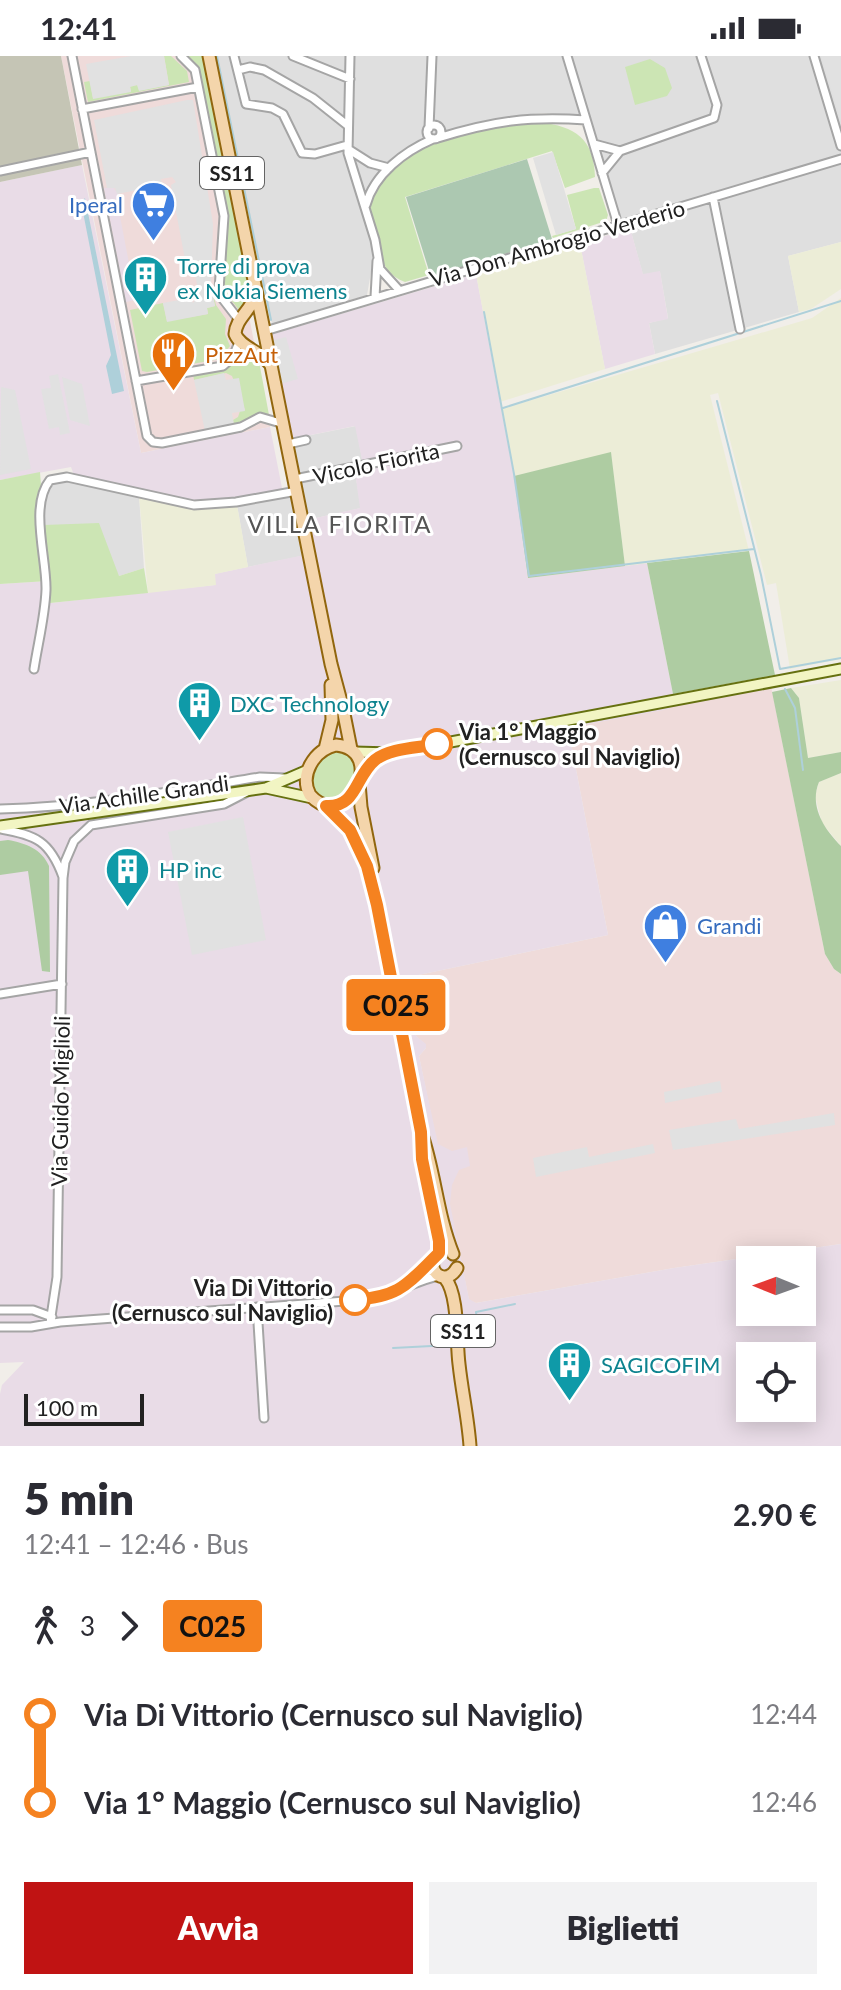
<!DOCTYPE html>
<html lang="it">
<head>
<meta charset="utf-8">
<style>
	:root { --surface:#fff; --page:#f2f2f3; --text:#2b2b33; --muted:#7c7c81; --accent:#c01313 }
	body { margin:0; font-family:Lato,sans-serif; background:var(--page); color:var(--text); height:100vh; display:flex; flex-direction:column; font-size:30px; white-space:nowrap }
	* { box-sizing:border-box; margin:0 }
	p { font-size:26px; color:var(--muted) }
	.icon { flex:none; width:44px; height:44px; fill:none; stroke:currentColor; stroke-width:2; stroke-linecap:round; stroke-linejoin:round }
	.map { position:relative; height:1390px; overflow:hidden }
	.details { display:flex; flex-direction:column; background:var(--surface); flex:1 }
	.details>* { flex:none }
	.badge { padding:0 16px; border-radius:6px; font-size:28px; line-height:52px }
	.needle { width:52px; rotate:271deg }
	.fabs { position:absolute; left:736px; top:1190px; display:grid; gap:16px }
	.fabs a { display:grid; place-items:center; width:80px; height:80px; border-radius:0px; background:var(--surface); box-shadow:0 4px 20px #0003; font-size:40px }
	.scale { position:absolute; left:24px; bottom:20px; width:120px; box-sizing:border-box; padding-left:8px; border:4px solid #212121; border-top:0; font-size:22px; line-height:28px; white-space:nowrap; color:#212121; -webkit-text-stroke:6px #fff; paint-order:stroke }
	.map>.badge { position:absolute; translate:-50% -50%; box-shadow:0 0 0 4px #fff }
	.legs { display:flex; align-items:center; gap:12px; height:88px; padding:0 24px; font-size:26px }
	.legs p { margin-inline-start:auto }
	.overview { display:flex; align-items:center; justify-content:space-between; height:136px; padding:0 24px }
	h1 { font-size:44px; font-weight:800; line-height:60px }
	.button { display:flex; gap:16px; margin-top:auto; padding:16px 24px }
	.button a { flex:1; height:92px; border-radius:0px; background:var(--accent); color:#fff; font-size:32px; font-weight:800; line-height:92px; text-align:center }
	.button a+a { background:var(--page); color:var(--text) }
	ul { padding:0 24px; list-style:none }
	li { display:flex; align-items:center; gap:28px; height:88px; font-size:30px }
	li i { display:grid; place-items:center; width:12px; height:100%; margin:0 10px; background:currentColor }
	li i::after { content:''; width:20px; height:20px; margin:-10px; border:6px solid; border-radius:50%; background:var(--surface) }
	li p { margin-inline-start:auto }
	li:first-child i { background:linear-gradient(#0000 50%,currentColor 0) }
	li:last-child i { background:linear-gradient(currentColor 50%,#0000 0) }
	.status { display:flex; justify-content:space-between; align-items:center; height:56px; padding:0 40px; background:var(--surface); direction:ltr }
	.status svg { height:22px; fill:currentColor }
	.map>svg:first-child { display:block }
	.residential { fill:#dfdfdf }
	.commercial { fill:#efdbda }
	.industrial { fill:#e9dce7; fill-rule:evenodd }
	.construction { fill:#c5c5b5 }
	.farmland { fill:#ecedd7 }
	.grass { fill:#cce5b4 }
	.forest { fill:#aecca2 }
	.cemetery { fill:#acc8b1 }
	.parking { fill:#e1e1e1 }
	.water { fill:#aed0da }
	.lines { fill:none; stroke-linecap:round; stroke-linejoin:round }
	.stream { stroke:#aed0da; stroke-width:2 }
	.street-casing { stroke:#a5a5a5; stroke-width:11 }
	.secondary-casing { stroke:#667110; stroke-width:13 }
	.primary-casing { stroke:#91660e; stroke-width:15 }
	.street { stroke:#fff; stroke-width:7 }
	.secondary { stroke:#f2f5c3; stroke-width:9 }
	.primary { stroke:#f4d5ab; stroke-width:11 }
	.line-1-casing { stroke:#fff; stroke-width:18 }
	.line-1 { stroke:#f58220; stroke-width:12 }
	.stop-1-dot { fill:#fff; stroke:#f58220; stroke-width:4 }
	.labels { text-anchor:middle; dominant-baseline:central; stroke-width:6; stroke-linejoin:round; paint-order:stroke }
	.shield { fill:#fff; stroke:#646464; stroke-width:2 }
	.shield-label { font-size:20px; font-weight:bold; fill:#212121 }
	.shop-label { font-size:22px; fill:#366cbe; stroke:#fff; text-anchor:end }
	.street-label { font-size:22px; fill:#212121; stroke:#fff }
	.culture-label { font-size:22px; fill:#0d838f; stroke:#fff; text-anchor:start }
	.food-label { font-size:22px; fill:#c56008; stroke:#fff; text-anchor:start }
	.stop-label { font-size:22px; font-weight:bold; fill:#212121; stroke:#fff; text-anchor:start }
	.neighbourhood-label { font-size:24px; letter-spacing:2px; fill:#545454; stroke:#fff }
</style>
</head>
<body>
<div class="status"><b>12:41</b><svg viewBox="0 0 49 12"><path d="M0 12V9h3v3zM5 12V6h3v6zM10 12V3h3v9zM15 12V0h3v12zM26 1h20v11H26zM47 4h2v5h-2z"/></svg></div>
<div class="map">
<svg width="841" height="1390" viewBox="0 0 841 1390">
	<rect width="100%" height="100%" fill="#f1eee9"/>
	<path class="residential" d="M215,0H563L581,60L544,57L512,60L466,69L411,91L389,107L366,136L362,153L374,199L367,239L272,268Z
		M567,0H841V103L618,169Z
		M841,107V186L788,200L799,256L655,298L649,267L668,262L660,216L643,219L630,172Z
		M356,370L364,413L355,416L361,452L307,464L291,383Z
		M70,424L139,440L144,512L119,520L44,469L46,432L52,427Z
		M295,438L307,499L248,511L237,449Z"/>
	<path class="commercial" d="M61,0H200L270,371L141,397Z
		M771,630L825,898L834,913L841,918V1188L674,1212L476,1247L469,1244L419,1000L426,992V989L416,980L404,922L608,879L568,672Z"/>
	<path class="industrial" d="M82,109L141,397L270,371L282,432L275,437L233,444L193,447L74,419L71,411L0,424V126Z
		M113,131L119,139L122,154L119,155L136,244L126,246L104,132Z
		M630,172L643,218L660,215L668,263L649,267L655,298L605,313L580,188Z
		M476,218L514,420L528,522L647,507L674,643L669,653L568,672L608,879L404,922L416,980L426,988V992L419,1000L438,1088L452,1095L467,1091L468,1098L470,1110L459,1114L452,1129L450,1148L469,1243L476,1247L674,1212L841,1188V1390H0V1338L2,1329L24,1306L0,1307V528L48,525L51,547L215,529L214,518L309,498L307,464L360,452L355,416L364,413L355,370L291,383L270,279ZM750,1204H802V1256H750ZM750,1300H802V1352H750Z"/>
	<path class="construction" d="M0,0H61L82,109L0,126Z"/>
	<path class="farmland" d="M841,186V233L811,253L799,256L788,200Z
		M580,188L605,313L500,346L476,218Z
		M841,242V603L790,613L776,527L767,529L718,337L710,339L749,495L625,510L611,397L514,420L501,353L812,262Z
		M139,440L192,452L237,449L248,511L215,518L216,529L148,537Z
		M841,624V696L808,702L799,642L791,632Z
		M841,717V790L822,767L815,740L819,726Z"/>
	<path class="grass" d="M164,0H171L187,15L189,26L88,46L84,26L90,25L93,42L131,35L130,30L138,29L139,34L169,29Z
		M188,0H204L250,236L247,251L239,254L224,235L228,157L199,15Z
		M650,3L665,12L672,32L667,40L635,49L625,11Z
		M540,66C575,71 594,82 595,121L565,132L552,95L405,141L429,219L405,226C384,218 381,203 376,182C374,172 366,156 369,146C385,88 489,67 540,66Z
		M594,132H599L608,159L606,165L553,182L552,180L576,173L567,139Z
		M211,230L216,249L226,263L225,278L230,290L220,303L147,316L142,315L130,254L163,247L167,265L208,258L207,252L215,250Z
		M243,297L258,300L269,359H258L234,369L233,364L238,361L240,355L245,354L232,320L226,317L194,324L193,318L226,313Z
		M40,416L44,469L99,467L119,520L144,512L148,537L50,547L48,525L0,528V424Z
		M335,694C377,702 347,757 321,742C298,728 318,702 335,694Z"/>
	<path class="forest" d="M611,396L625,510L528,522L514,420Z
		M749,495L775,619L673,638L647,507Z
		M791,632L799,642L808,702L841,696V717L819,726C809,750 824,773 841,790V918L834,913L825,898L772,636Z
		M8,784C25,787 42,793 49,810L50,916L42,915L28,815L0,819V785Z"/>
	<path class="cemetery" d="M527,103L552,183L431,221L406,141Z"/>
	<path class="parking" d="M131,0H164L169,29L139,35L137,29L130,31L131,36L93,43L86,8Z
		M821,0H841V65Z
		M187,44H193L213,168L211,230L215,250L207,252L208,258L167,266L163,247L190,242L193,247L199,239L194,213L187,214L171,129L176,126L172,121L161,123L162,129L117,138L115,132H107L94,64Z
		M553,96L576,173L556,179L533,102Z
		M286,281L298,323L280,328L271,285Z
		M224,317L226,324L239,322L245,355L232,357L234,369L205,375L194,324Z
		M58,318L70,377L60,379L59,371L49,373L41,333L51,332L49,320Z
		M62,321L82,328L90,370L70,364Z
		M1,331L15,334L31,413L0,419Z
		M243,761L266,884L192,899L168,776Z
		M720,1025L722,1036L665,1047L664,1036Z
		M834,1057L835,1069L673,1094L669,1074L736,1063L739,1073Z
		M653,1088L655,1097L536,1121L533,1102L587,1091L589,1101Z"/>
	<path class="water" d="M85,142L124,335L112,338L106,310L111,299L81,146Z"/>
	<g class="lines">
		<path class="stream" d="M217,0L271,264
			M484,256L514,418L529,520L754,493
			M717,345L761,519L780,613L841,602
			M503,352L841,245
			M785,633L795,652L803,714
			M472,1287L480,1285L476,1256L515,1248
			M393,1292L451,1289"/>
		<defs>
			<path id="street" d="M72,0L147,380L153,386L162,387L241,371L260,361L284,368
				M181,0L195,14L224,160L219,234L222,242L239,264
				M234,0L246,48L272,52L283,58L302,97L315,98L347,89
				M293,0L350,23
				M350,0L348,97L375,184L380,213L399,234
				M567,0L618,169
				M814,0L841,90
				M238,14L250,11L264,14L313,42L347,69
				M82,53L198,31
				M427 76a7 7 0 1 1 14 0a7 7 0 1 1-14 0Z
				M429,72L432,0
				M438,82C493,65 529,60 586,64
				M594,88L620,95
				M348,93L370,107L389,112
				M0,115L91,96
				M602,117L620,95L714,62L717,49L701,0
				M713,141L740,273
				M366,149C374,118 405,95 433,83
				M375,241L377,205
				M265,275L841,103
				M136,325L223,310L233,301L239,286
				M288,388L306,384
				M295,423L457,390
				M34,613C38,587 45,560 46,534C47,502 29,450 50,424L67,421L194,449L236,446L297,435
				M0,753C87,751 174,735 260,721L285,722
				M0,773C36,779 50,785 63,821
				M0,938L62,928
				M411,1225L433,1203
				M257,1251L264,1362
				M0,1254H33L52,1261
				M50,1267L57,1221L63,822L65,806L74,785L91,769L224,748L251,734
				M0,1271H31L60,1266L372,1243C395,1239 415,1224 439,1220"/>
			<path id="secondary" d="M354,696L392,697L841,613
				M361,721L372,706L385,699
				M266,732L308,714
				M0,770L266,732L312,742"/>
			<path id="primary" d="M209,0L331,608L343,653L351,693
				M255,239C251,255 236,262 235,278C241,292 259,294 271,309
				M336,689C389,694 347,780 310,739C299,719 314,694 336,689Z
				M325,693L332,664L331,629
				M359,727L361,751L373,812
				M326,750L350,774L367,810L377,849L421,1076C435,1116 437,1159 453,1198
				M422,1088V1103L439,1185V1197L433,1203C430,1221 448,1228 457,1212
				M445,1222C459,1239 456,1285 459,1308C462,1336 468,1362 470,1390"/>
		</defs>
		<use href="#street" class="street-casing"/>
		<use href="#secondary" class="secondary-casing"/>
		<use href="#primary" class="primary-casing"/>
		<use href="#street" class="street"/>
		<use href="#secondary" class="secondary"/>
		<use href="#primary" class="primary"/>
	</g>
	<g class="lines">
		<defs>
			<path id="line-1" d="M355,1244C402,1240 407,1228 439,1197V1185L422,1103L421,1076L377,849L367,810L350,774L326,750C357,752 355,720 375,704C390,692 418,692 437,688"/>
		</defs>
		<use href="#line-1" class="line-1-casing"/>
		<use href="#line-1" class="line-1"/>
	</g>
	<defs>
		<symbol id="supermarket-pin" viewBox="-11 -11 22 30"><path d="M0 17L-7.5 6A9.5 9.5 0 1 1 7.5 6Z" fill="#3f7fe0" stroke="#fff"/><path d="M-6-5.5h2.5l.6 2H6L4.5 2H-2.5L-4.4-4H-6ZM-1.5 3.2a1.3 1.3 0 1 0 .1 0ZM3 3.2a1.3 1.3 0 1 0 .1 0Z" fill="#fff"/></symbol>
		<symbol id="building-pin" viewBox="-11 -11 22 30"><path d="M0 17L-7.5 6A9.5 9.5 0 1 1 7.5 6Z" fill="#0f9aa8" stroke="#fff"/><path d="M-4-6H4V6H1V3H-1V6H-4ZM-2.5-4.3h1.7v1.8h-1.7ZM.8-4.3h1.7v1.8H.8ZM-2.5-1h1.7V.8h-1.7ZM.8-1h1.7V.8H.8Z" fill="#fff"/></symbol>
		<symbol id="restaurant-pin" viewBox="-11 -11 22 30"><path d="M0 17L-7.5 6A9.5 9.5 0 1 1 7.5 6Z" fill="#e8710a" stroke="#fff"/><path d="M-5-6h1v4h1v-4h1v4h1v-4h1v5L-1.5 .5V6h-2V.5L-5-1ZM5-6V6H3V1.5H1.5Q1.5-4 5-6Z" fill="#fff"/></symbol>
		<symbol id="shop-pin" viewBox="-11 -11 22 30"><path d="M0 17L-7.5 6A9.5 9.5 0 1 1 7.5 6Z" fill="#3f7fe0" stroke="#fff"/><path d="M-5-2.5h2.3a2.7 3.5 0 0 1 5.4 0H5L5.5 6h-11ZM-1.5-2.5h3a1.5 2.3 0 0 0-3 0Z" fill="#fff"/></symbol>
	</defs>
	<g fill-rule="evenodd">
		<use href="#supermarket-pin" x="128" y="122" width="51" height="69"/>
		<use href="#building-pin" x="120" y="196" width="51" height="69"/>
		<use href="#restaurant-pin" x="148" y="272" width="51" height="69"/>
		<use href="#building-pin" x="174" y="622" width="51" height="69"/>
		<use href="#building-pin" x="102" y="788" width="51" height="69"/>
		<use href="#shop-pin" x="640" y="844" width="51" height="69"/>
		<use href="#building-pin" x="544" y="1282" width="51" height="69"/>
	</g>
	<g class="stop-1-dot">
		<circle cx="437" cy="688" r="14"/>
		<circle cx="355" cy="1244" r="14"/>
	</g>
	<g class="labels">
		<g class="shield">
			<rect x="200" y="101" width="64" height="32" rx="6"/>
			<rect x="431" y="1259" width="64" height="32" rx="6"/>
		</g>
		<g class="shield-label">
			<text x="232" y="117">SS11</text>
			<text x="463" y="1275">SS11</text>
		</g>
		<g class="shop-label">
			<text x="123" y="148">Iperal</text>
			<text x="697" y="869" text-anchor="start">Grandi</text>
		</g>
		<g class="street-label">
			<text transform="translate(557 187) rotate(-16)">Via Don Ambrogio Verderio</text>
			<text transform="translate(376 407) rotate(-12)">Vicolo Fiorita</text>
			<text transform="translate(144 738) rotate(-8)">Via Achille Grandi</text>
			<text transform="translate(60 1045) rotate(-89)">Via Guido Miglioli</text>
		</g>
		<g class="culture-label">
			<text x="177" y="209">Torre di prova<tspan x="177" dy="25">ex Nokia Siemens</tspan></text>
			<text x="230" y="647">DXC Technology</text>
			<text x="159" y="813">HP inc</text>
			<text x="601" y="1308">SAGICOFIM</text>
		</g>
		<g class="food-label">
			<text x="205" y="298">PizzAut</text>
		</g>
		<g class="stop-label">
			<text x="459" y="675">Via 1° Maggio<tspan x="459" dy="25">(Cernusco sul Naviglio)</tspan></text>
			<text x="333" y="1231" text-anchor="end">Via Di Vittorio<tspan x="333" dy="25">(Cernusco sul Naviglio)</tspan></text>
		</g>
		<g class="neighbourhood-label">
			<text x="340" y="467">VILLA FIORITA</text>
		</g>
	</g>
</svg>
<div class="fabs">
<a><svg class="needle" viewBox="-14 -14 28 28"><path d="M0-13l5 13h-10z" fill="#e53935"/><path d="M0 13l5-13h-10z" fill="#7c7c81"/></svg></a>
<a><svg class="icon" aria-label="locate" viewBox="0 0 24 24"><circle cx="12" cy="12" r="6"/><path d="M12 2v4M12 18v4M2 12h4M18 12h4"/></svg></a>
</div>
<div class="scale">100 m</div>
<b class="badge" style="left:396px;top:949px;background:#f58220;color:#111">C025</b>
</div>
<section class="details">
<div class="overview"><div><h1>5 min</h1><p>12:41 – 12:46 · Bus</p></div><b>2.90 €</b></div>
<div class="legs"><svg class="icon" aria-label="walk" viewBox="0 0 24 24"><circle cx="13" cy="4" r="2"/><path d="M13 8l-2 6 4 7M11 14l-3 7M7 12l3-4h3l4 4"/></svg>3<svg class="icon" aria-label="forward" viewBox="0 0 24 24"><path d="M9 5l7 7-7 7"/></svg><b class="badge" style="background:#f58220;color:#111">C025</b></div>
<ul>
<li><i style="color:#f58220"></i><b>Via Di Vittorio (Cernusco sul Naviglio)</b><p>12:44</p></li>
<li><i style="color:#f58220"></i><b>Via 1° Maggio (Cernusco sul Naviglio)</b><p>12:46</p></li>
</ul>
<div class="button"><a>Avvia</a><a>Biglietti</a></div>
</section>
</body>
</html>
